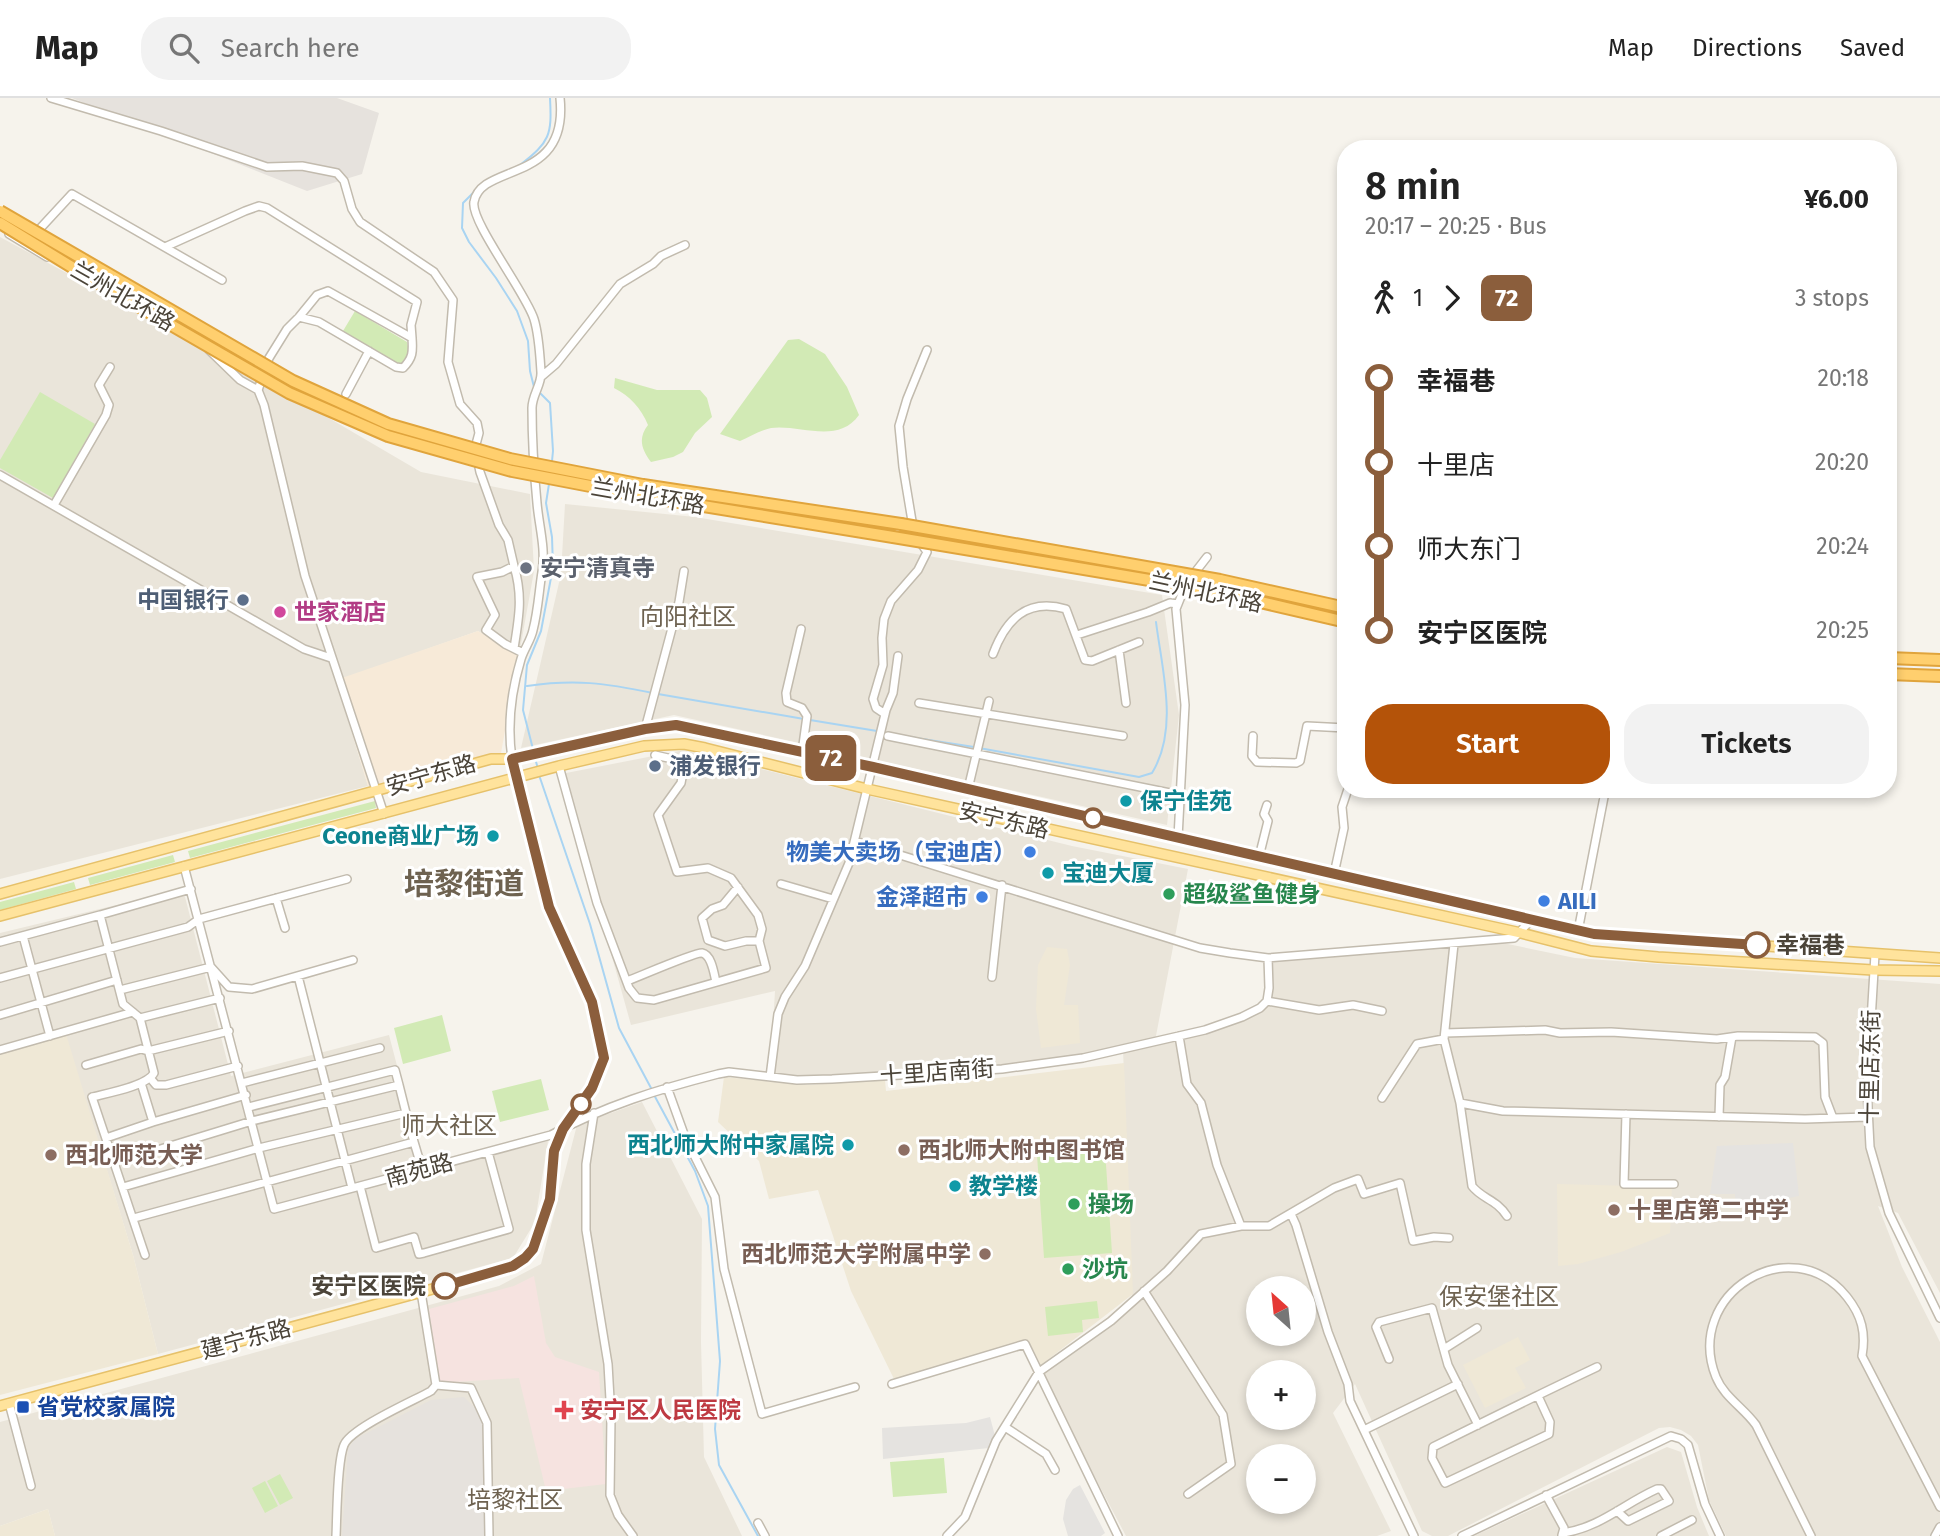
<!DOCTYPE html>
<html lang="en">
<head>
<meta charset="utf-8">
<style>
	:root { --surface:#fff; --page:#f2f2f2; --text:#222; --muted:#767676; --line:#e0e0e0; --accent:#b45309 }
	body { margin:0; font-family:"Fira Sans","Noto Sans SC",sans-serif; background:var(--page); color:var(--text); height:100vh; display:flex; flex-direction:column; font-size:26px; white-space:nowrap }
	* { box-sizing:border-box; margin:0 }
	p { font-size:23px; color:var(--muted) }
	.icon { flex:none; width:38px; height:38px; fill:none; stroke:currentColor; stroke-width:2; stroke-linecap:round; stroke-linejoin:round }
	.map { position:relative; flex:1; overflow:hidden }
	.side { position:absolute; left:1337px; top:42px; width:560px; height:658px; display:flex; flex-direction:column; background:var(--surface); border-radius:28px; box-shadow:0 4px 10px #0003 }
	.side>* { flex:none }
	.badge { padding:0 14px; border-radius:10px; font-size:24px; line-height:46px }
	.needle { width:46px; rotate:333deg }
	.buttons { position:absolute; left:1246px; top:1178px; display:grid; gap:14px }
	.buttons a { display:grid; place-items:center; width:70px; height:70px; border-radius:50%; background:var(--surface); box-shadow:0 4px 10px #0003; font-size:35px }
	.map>.badge { position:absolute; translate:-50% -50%; box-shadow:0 0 0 4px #fff }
	.legs { display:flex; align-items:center; gap:10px; height:77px; padding:0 28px; font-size:23px }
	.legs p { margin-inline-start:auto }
	.overview { display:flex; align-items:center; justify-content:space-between; height:119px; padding:0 28px }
	h1 { font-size:38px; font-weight:600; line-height:52px }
	.action { display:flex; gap:14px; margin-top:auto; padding:14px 28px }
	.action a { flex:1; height:80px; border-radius:28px; background:var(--accent); color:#fff; font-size:28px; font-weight:600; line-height:80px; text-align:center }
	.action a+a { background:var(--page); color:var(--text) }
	ul { padding:0 28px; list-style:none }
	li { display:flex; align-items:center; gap:24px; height:84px; font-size:26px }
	li i { display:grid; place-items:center; width:10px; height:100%; margin:0 9px; background:currentColor }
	li i::after { content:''; width:18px; height:18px; margin:-9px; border:5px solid; border-radius:50%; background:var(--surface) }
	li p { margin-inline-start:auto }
	li:first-child i { background:linear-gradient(#0000 50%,currentColor 0) }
	li:last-child i { background:linear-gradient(currentColor 50%,#0000 0) }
	header { display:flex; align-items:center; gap:42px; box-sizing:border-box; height:98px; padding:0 35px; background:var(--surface); border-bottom:2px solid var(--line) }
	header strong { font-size:33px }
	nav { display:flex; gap:38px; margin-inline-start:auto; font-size:24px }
	.search { width:490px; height:63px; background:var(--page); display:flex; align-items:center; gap:18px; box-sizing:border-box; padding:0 24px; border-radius:28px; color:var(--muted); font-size:26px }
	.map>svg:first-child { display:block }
	.residential { fill:#eae5da; fill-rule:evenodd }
	.commercial { fill:#f7ead8 }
	.industrial { fill:#e6e2dd }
	.education { fill:#efe8d6 }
	.medical { fill:#f6e3e0 }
	.green { fill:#d2eab5 }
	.parking { fill:#e5e3e0 }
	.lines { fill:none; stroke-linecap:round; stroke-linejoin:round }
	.stream { stroke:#a9d4f2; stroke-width:2 }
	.minor-casing { stroke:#c2bbae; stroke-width:10 }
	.major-casing { stroke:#e6c16a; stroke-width:12 }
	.highway-casing { stroke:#e0a43c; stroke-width:14 }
	.minor { stroke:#fff; stroke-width:7 }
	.major { stroke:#ffe39c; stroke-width:9 }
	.highway { stroke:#ffcf6e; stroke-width:10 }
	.highway-bridge-casing { stroke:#e0a43c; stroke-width:14; stroke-linecap:butt }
	.highway-bridge { stroke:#ffcf6e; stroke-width:10 }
	.line-1-casing { stroke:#fff; stroke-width:16 }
	.line-1 { stroke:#8b5e3c; stroke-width:10 }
	.worship-dot { fill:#6b7280; stroke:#fff; stroke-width:2.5 }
	.service-dot { fill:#5c6f8a; stroke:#fff; stroke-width:2.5 }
	.hotel-dot { fill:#d1479c; stroke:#fff; stroke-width:2.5 }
	.culture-dot { fill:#0f9aa8; stroke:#fff; stroke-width:2.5 }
	.stop-1-dot { fill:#fff; stroke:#8b5e3c; stroke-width:3.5 }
	.shop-dot { fill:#3f7fe0; stroke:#fff; stroke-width:2.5 }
	.leisure-dot { fill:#2e9e5b; stroke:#fff; stroke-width:2.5 }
	.education-dot { fill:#8d6e63; stroke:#fff; stroke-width:2.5 }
	.transit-dot { fill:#1a4fb4; stroke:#fff; stroke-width:2.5 }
	.health-dot { fill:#e0444e; stroke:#fff; stroke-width:2.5 }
	.labels { text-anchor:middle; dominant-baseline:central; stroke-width:6; stroke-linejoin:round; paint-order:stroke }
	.street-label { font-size:23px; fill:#4b4439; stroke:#fff }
	.worship-label { font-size:23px; font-weight:bold; fill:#5b616d; stroke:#fff; text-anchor:start }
	.service-label { font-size:23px; font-weight:bold; fill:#4e5e75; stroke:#fff; text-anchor:end }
	.hotel-label { font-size:23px; font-weight:bold; fill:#b23c85; stroke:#fff; text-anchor:start }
	.culture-label { font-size:23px; font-weight:bold; fill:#0d838f; stroke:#fff; text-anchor:start }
	.shop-label { font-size:23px; font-weight:bold; fill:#366cbe; stroke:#fff; text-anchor:end }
	.leisure-label { font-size:23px; font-weight:bold; fill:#27864d; stroke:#fff; text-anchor:start }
	.stop-label { font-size:23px; font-weight:bold; fill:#4b4439; stroke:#fff; text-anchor:start }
	.education-label { font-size:23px; font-weight:bold; fill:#785e54; stroke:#fff; text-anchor:start }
	.transit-label { font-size:23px; font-weight:bold; fill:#164399; stroke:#fff; text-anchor:start }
	.health-label { font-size:23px; font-weight:bold; fill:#be3a42; stroke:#fff; text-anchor:start }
	.neighbourhood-label { font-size:24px; fill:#6e6250; stroke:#fff }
	.district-label { font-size:30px; font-weight:bold; fill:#6e6250; stroke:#fff }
</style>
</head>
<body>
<header>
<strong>Map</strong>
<div class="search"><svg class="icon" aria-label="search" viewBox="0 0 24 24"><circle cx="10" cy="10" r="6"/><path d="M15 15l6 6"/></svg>Search here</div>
<nav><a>Map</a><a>Directions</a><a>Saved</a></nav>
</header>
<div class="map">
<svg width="1940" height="1438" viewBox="0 0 1940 1438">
	<rect width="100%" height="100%" fill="#f6f3ec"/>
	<path class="residential" d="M0,139L257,278L421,374L530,396L534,473L519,557L478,533L336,583L368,688L0,781Z
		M565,406L695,419L1162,497L1179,617L1167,727L674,617L521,650L561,476Z
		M684,652L1072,748L1188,771L1155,943L1205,932L1260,910L1267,903L1268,863L1503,845L1575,860L1940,886V1195L1898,1115L1878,1108L1902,1169L1940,1244V1438H1726L1709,1402L1698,1347L1691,1338L1681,1332L1670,1329L1659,1330L1448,1438H1432L1422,1433L1355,1286L1333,1315L1391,1433L1377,1438H1126L1039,1274L1132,1200L1123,951L968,973L840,979L770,977L775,893L631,927L561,676ZM1258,1190H1304V1236H1258ZM1258,1274H1304V1320H1258ZM1258,1358H1304V1404H1258Z
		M183,791L231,978L389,937L425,1075L548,1043L535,1124L513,1160L158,1256L133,1157L65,936L0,956V835Z
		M642,1004L702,1121L701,1244L704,1359L742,1438H55L48,1411L0,1428V1324L499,1188L541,1166L577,1027Z
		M1667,1349L1681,1354L1697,1409L1709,1438H1474Z"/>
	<path class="commercial" d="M478,533L519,557L501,655L368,688L336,582Z"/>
	<path class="industrial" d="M72,0H337L379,15L362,76L307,93Z
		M464,1299L482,1317L489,1343L484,1438H342L348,1351L355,1341L431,1302Z"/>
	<path class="education" d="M1047,849L1067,851L1070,867L1064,907H1078L1080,945L1041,950L1036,911L1038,867Z
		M66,936L133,1157L158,1256L0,1297V956Z
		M1124,965L1133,1196L1041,1267L1028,1242L894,1281L851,1193L818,1092L769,1101L759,1063L718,1024L724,979L807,987L885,982L886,993Z
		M1557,1086L1672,1089L1670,1135L1621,1154L1578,1166L1558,1168Z
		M1518,1239L1530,1262L1515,1270L1526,1290L1485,1310L1463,1267Z
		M48,1411L55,1438H0V1428Z"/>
	<path class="medical" d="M534,1178L546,1245L555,1259L599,1274L606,1386L546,1393L519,1280L439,1285L429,1211L514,1188Z"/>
	<path class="green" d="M355,213L407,244L410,258L404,265H395L343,233Z
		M799,241L825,256L847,289L859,317C838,347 799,326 771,330C761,332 749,339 740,343L720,336L788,242Z
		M615,280L657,292H700L707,300L712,319L695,335L683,354L673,359L651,364C641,351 638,340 648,327C641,310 630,298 614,290Z
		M40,294L95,326L53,400L0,370V362Z
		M375,703L376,710L190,760L188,753Z
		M173,757L175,764L90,787L88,780Z
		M74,784L76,791L0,812V804Z
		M442,917L451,953L403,966L394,930Z
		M541,981L549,1012L500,1024L492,993Z
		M1105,1052L1112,1155L1044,1160L1037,1057Z
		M1097,1203L1099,1220L1082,1222L1083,1234L1048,1238L1045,1209Z
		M944,1360L947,1395L893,1399L890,1364Z
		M280,1376L293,1400L280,1407L267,1383Z
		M265,1383L278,1408L265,1415L252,1390Z"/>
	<path class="parking" d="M1793,1045L1799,1098L1736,1111L1735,1096H1710L1717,1048Z
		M990,1319L995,1338L989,1350L883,1361L882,1330L966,1325Z
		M1080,1387L1105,1435L1101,1438H1068L1063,1421L1066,1402L1073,1391Z"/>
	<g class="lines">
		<path class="stream" d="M520,67C550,44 552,37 550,0
			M478,90L463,105L462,130L469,144L496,180L517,213L528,243L530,273L534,289
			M538,293L550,305L553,353L552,363
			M527,588C575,581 605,585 653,595
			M658,596L804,621
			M810,622L877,633
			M903,638L974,649
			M979,650L1139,679L1152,675C1179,631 1162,572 1156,524
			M533,651L523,612L527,567L541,533L553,469L552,439L546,405L549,386
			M535,660L538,671
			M539,677L590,826L619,930L651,990
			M653,995L695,1073L708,1108L720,1263L715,1331L719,1367L758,1438"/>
		<defs>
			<path id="minor" d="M51,0L161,33L267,69L302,68L337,75L344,83L352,111L360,124L434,174L453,202L448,264L460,306L477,325L479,335L475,350L480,374L499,427L508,442L514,468L502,474L477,479L495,517L486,532L505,546L523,555
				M9,136L47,159
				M35,136L72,96L222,182
				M165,149L245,113L259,108L267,110L417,204L411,227L412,240
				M209,252L240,282L258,292L264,307L305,478L384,716
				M542,278L556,266L620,186L653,166L661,158L685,147
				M258,292L269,260L287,231L299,219L317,197L328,193L412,240C413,254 413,260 403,270L396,269L319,224L299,219
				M346,296L369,253
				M0,377L304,551L331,560
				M54,407L106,317L109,307L99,287L110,269
				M514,468C523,498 519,519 514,550
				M801,531L786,595L787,604L802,610L807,618L802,654
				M1077,537L1148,514L1170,505L1178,506
				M1119,552L1126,605
				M993,556C1006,521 1027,500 1066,511L1085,562L1092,563L1139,544
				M919,605L1123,638
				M885,616L876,610L873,601L883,567L882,540L884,521L891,503L918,472L927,454L914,435L903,369L899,328L907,301L927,252
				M645,631L679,504L684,473
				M888,638L1180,697
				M1253,638L1252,658L1257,664L1296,665L1300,663L1307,628L1346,630
				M512,661C507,627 511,594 521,561C524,551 531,542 533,532C538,513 539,493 542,474C546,450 539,429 537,405C534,374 532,341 532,310C532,297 542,286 541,274C540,258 539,237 534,221C526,195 470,123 474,104C481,64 569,87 560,0
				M559,668L597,805L629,890L637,900L654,902L766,870L759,843L762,831L758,817L731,780L708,770L677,774L658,717L681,685L685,664L655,657
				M968,691L989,603
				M1178,740L1185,607L1176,511L1186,486L1207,459
				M855,743L1200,850L1230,855L1268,860L1514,840L1531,822
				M1259,759L1268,723L1264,716L1267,707
				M184,768L274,1111L551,1037C604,1008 659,991 718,976L729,974L797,982L832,981L1002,971L1083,960L1205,932L1242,919L1260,910L1267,903L1269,890L1268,860
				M1334,776L1344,730L1342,709L1348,691
				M781,786L833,801
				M738,789L723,807L712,811L702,820L708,842L725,848L746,843H759
				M276,800L285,830
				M1578,833L1604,699L1598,691
				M23,838L50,938
				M0,844L100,817
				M1454,846L1444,941L1460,1005L1472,1088C1482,1101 1496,1101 1507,1118
				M1875,856L1867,990L1870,1049L1889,1115L1940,1220
				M298,878L352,1090
				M992,879L1002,787
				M0,880L188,829L199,821L347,781
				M627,883C638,879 695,854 702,855C712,857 714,876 716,884
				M120,892L211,869L229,889L252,891L353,862
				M1267,903L1319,912L1353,907L1382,913
				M0,917L117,882
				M140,920L220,900
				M1445,935L1545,932L1560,935L1611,934L1717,941L1738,938L1815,939L1823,945L1825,999L1833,1020
				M1179,938L1187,986L1201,1005L1217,1067L1241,1128
				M0,952L133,914
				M86,967L141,951L148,953L229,933
				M770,979L778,916L785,899L805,868L849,765L886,612L893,595L898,558
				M151,981L156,987H166L238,968
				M141,985L153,1024L246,997
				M242,985L380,950
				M667,989L685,1039L715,1099L724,1171L762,1316L855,1289
				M1382,1000L1417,946L1444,941
				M1460,1005L1503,1013L1805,1021L1867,1019
				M594,1015L586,1066V1132L608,1266L611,1319L610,1397L618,1417L633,1438
				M1626,1016L1624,1086H1674
				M1719,1019L1720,987L1725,979L1732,939
				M106,1040L153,1024
				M414,1044L422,1071
				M154,1053L252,1023L399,987L395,972L249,1009
				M360,1088L376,1150L414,1139L419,1156L424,1155L509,1131L488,1054
				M123,1089L259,1050L406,1015L399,987
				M1291,1116L1296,1127L1328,1234L1348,1286L1350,1303L1414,1438
				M134,1120L414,1044L406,1015
				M145,1157L92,999C108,995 147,988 154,975L140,920L123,906L100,817L191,791
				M1144,1193L1223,1317L1231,1366L1188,1396
				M1444,1251L1477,1230
				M1389,1261L1376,1229L1379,1224L1432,1210L1448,1267L1478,1327
				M892,1286L1025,1246L1118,1438
				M436,1287L471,1290L487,1325L489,1438
				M1538,1298L1550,1324L1549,1336L1445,1385L1432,1360L1433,1349C1487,1322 1542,1295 1597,1269
				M9,1305L31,1388
				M1005,1329L1046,1356L1055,1372
				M1364,1332L1458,1286
				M1546,1397L1564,1430L1562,1437
				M758,1425L765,1438
				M1563,1435C1599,1430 1625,1405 1657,1391H1661L1669,1403L1628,1423L1617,1413
				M336,1438C337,1417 337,1364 344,1347C351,1330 413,1303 431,1293L436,1287L421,1194
				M947,1438L965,1419L996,1343L1039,1274L1111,1223L1167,1173L1201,1136L1241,1128H1269L1334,1090L1358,1081L1364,1096L1400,1085L1413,1143L1434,1139L1449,1140
				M1462,1438L1671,1338L1681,1341L1688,1347L1705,1406L1720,1438
				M1661,1438L1692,1422
				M1811,1438L1756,1327C1744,1310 1724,1299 1716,1279C1683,1196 1791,1129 1847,1199C1862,1218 1866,1235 1862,1258L1940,1409
				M1935,1438L1940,1429"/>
			<path id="major" d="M0,796L491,661H512L650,630L676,627L873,669L1594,836L1940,860
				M0,818L559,668L644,648L684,646L705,650L867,691L1521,835L1591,853L1658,859L1873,872L1940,873
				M0,1308L492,1175L513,1168L525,1160L533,1151L550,1101L554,1053L563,1031L592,990L604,959L592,904L549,809L512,661"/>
			<path id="highway" d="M643,387L901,426
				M642,398L893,439
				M1220,482L1346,510
				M1209,492L1346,524
				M1888,560L1940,562
				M1888,576L1940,578"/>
		</defs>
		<use href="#minor" class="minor-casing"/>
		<use href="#major" class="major-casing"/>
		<use href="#highway" class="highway-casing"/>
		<use href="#minor" class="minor"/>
		<use href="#major" class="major"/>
		<use href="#highway" class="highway"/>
		<defs>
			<path id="highway-bridge" d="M0,113L293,283L388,326L510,361L643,387
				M0,125L93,182L289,295L388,338L512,373L642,398
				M901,426L1220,482
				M893,439L1209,492"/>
		</defs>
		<use href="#highway-bridge" class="highway-bridge-casing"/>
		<use href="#highway-bridge" class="highway-bridge"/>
	</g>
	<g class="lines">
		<defs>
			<path id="line-1" d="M445,1188L513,1168L525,1160L533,1151L550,1101L554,1053L563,1031L592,990L604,960L592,904L549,809L512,661L645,631L676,627L873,669L1594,836L1757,847"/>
		</defs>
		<use href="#line-1" class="line-1-casing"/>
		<use href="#line-1" class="line-1"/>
	</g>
	<circle class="worship-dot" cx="526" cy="470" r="7"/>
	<g class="service-dot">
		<circle cx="243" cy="502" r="7"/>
		<circle cx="655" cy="668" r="7"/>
	</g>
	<circle class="hotel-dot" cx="280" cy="514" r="7"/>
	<g class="culture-dot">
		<circle cx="1126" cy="703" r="7"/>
		<circle cx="493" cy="738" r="7"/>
		<circle cx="1048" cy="775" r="7"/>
		<circle cx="848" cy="1047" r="7"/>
		<circle cx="955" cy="1088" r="7"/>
	</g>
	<g class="stop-1-dot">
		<circle cx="1093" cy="720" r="9"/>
		<circle cx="1757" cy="847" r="12"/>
		<circle cx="581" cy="1006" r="9"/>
		<circle cx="445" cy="1188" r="12"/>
	</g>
	<g class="shop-dot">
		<circle cx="1030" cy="754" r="7"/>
		<circle cx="982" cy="799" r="7"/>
		<circle cx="1544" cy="803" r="7"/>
	</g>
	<g class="leisure-dot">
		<circle cx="1169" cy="796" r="7"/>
		<circle cx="1074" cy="1106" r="7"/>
		<circle cx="1068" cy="1171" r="7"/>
	</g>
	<g class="education-dot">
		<circle cx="904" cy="1052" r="7"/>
		<circle cx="51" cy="1057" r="7"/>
		<circle cx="1614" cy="1112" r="7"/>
		<circle cx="985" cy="1156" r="7"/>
	</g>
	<rect class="transit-dot" x="16" y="1302" width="14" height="14" rx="3.5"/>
	<path class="health-dot" d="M560.5 1301.5h7v7h7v7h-7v7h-7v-7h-7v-7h7z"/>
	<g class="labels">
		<g class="street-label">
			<text transform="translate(123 198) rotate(30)">兰州北环路</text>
			<text transform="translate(648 398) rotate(10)">兰州北环路</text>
			<text transform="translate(1206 494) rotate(12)">兰州北环路</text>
			<text transform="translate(431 677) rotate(-16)">安宁东路</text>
			<text transform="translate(1004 722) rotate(13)">安宁东路</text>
			<text transform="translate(1870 969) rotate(-89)">十里店东街</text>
			<text transform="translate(937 974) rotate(-4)">十里店南街</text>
			<text transform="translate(419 1072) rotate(-15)">南苑路</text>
			<text transform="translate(246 1241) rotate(-15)">建宁东路</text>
		</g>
		<g class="worship-label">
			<text x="540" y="470">安宁清真寺</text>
		</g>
		<g class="service-label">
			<text x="229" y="502">中国银行</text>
			<text x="669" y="668" text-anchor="start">浦发银行</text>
		</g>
		<g class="hotel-label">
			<text x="294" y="514">世家酒店</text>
		</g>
		<g class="culture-label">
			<text x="1140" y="703">保宁佳苑</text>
			<text x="479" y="738" text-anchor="end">Ceone商业广场</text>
			<text x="1062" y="775">宝迪大厦</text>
			<text x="834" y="1047" text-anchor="end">西北师大附中家属院</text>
			<text x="969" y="1088">教学楼</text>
		</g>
		<g class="shop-label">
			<text x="1016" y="754">物美大卖场（宝迪店）</text>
			<text x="968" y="799">金泽超市</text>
			<text x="1558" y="803" text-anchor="start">AILI</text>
		</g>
		<g class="leisure-label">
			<text x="1183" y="796">超级鲨鱼健身</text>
			<text x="1088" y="1106">操场</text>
			<text x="1082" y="1171">沙坑</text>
		</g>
		<g class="stop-label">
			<text x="1776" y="847">幸福巷</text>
			<text x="426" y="1188" text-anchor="end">安宁区医院</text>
		</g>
		<g class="education-label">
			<text x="918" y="1052">西北师大附中图书馆</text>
			<text x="65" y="1057">西北师范大学</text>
			<text x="1628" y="1112">十里店第二中学</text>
			<text x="971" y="1156" text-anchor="end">西北师范大学附属中学</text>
		</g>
		<g class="transit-label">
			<text x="37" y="1309">省党校家属院</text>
		</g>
		<g class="health-label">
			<text x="580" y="1312">安宁区人民医院</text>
		</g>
		<g class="neighbourhood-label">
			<text x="688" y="519">向阳社区</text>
			<text x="449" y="1028">师大社区</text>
			<text x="1499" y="1199">保安堡社区</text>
			<text x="515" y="1402">培黎社区</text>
		</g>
		<g class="district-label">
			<text x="464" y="786">培黎街道</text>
		</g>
	</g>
</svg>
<div class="buttons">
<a><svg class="needle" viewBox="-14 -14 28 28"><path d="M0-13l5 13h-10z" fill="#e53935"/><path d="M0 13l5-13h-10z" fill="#767676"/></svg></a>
<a>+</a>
<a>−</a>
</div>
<b class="badge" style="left:831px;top:660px;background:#8b5e3c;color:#fff">72</b>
<section class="side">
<div class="overview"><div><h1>8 min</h1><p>20:17 – 20:25 · Bus</p></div><b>¥6.00</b></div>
<div class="legs"><svg class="icon" aria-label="walk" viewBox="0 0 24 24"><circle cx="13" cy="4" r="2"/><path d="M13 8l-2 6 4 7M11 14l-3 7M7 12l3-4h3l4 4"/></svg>1<svg class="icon" aria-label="forward" viewBox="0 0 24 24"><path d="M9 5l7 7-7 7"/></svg><b class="badge" style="background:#8b5e3c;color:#fff">72</b><p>3 stops</p></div>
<ul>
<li><i style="color:#8b5e3c"></i><b>幸福巷</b><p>20:18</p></li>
<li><i style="color:#8b5e3c"></i><span>十里店</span><p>20:20</p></li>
<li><i style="color:#8b5e3c"></i><span>师大东门</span><p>20:24</p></li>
<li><i style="color:#8b5e3c"></i><b>安宁区医院</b><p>20:25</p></li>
</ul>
<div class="action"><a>Start</a><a>Tickets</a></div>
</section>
</div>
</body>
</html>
